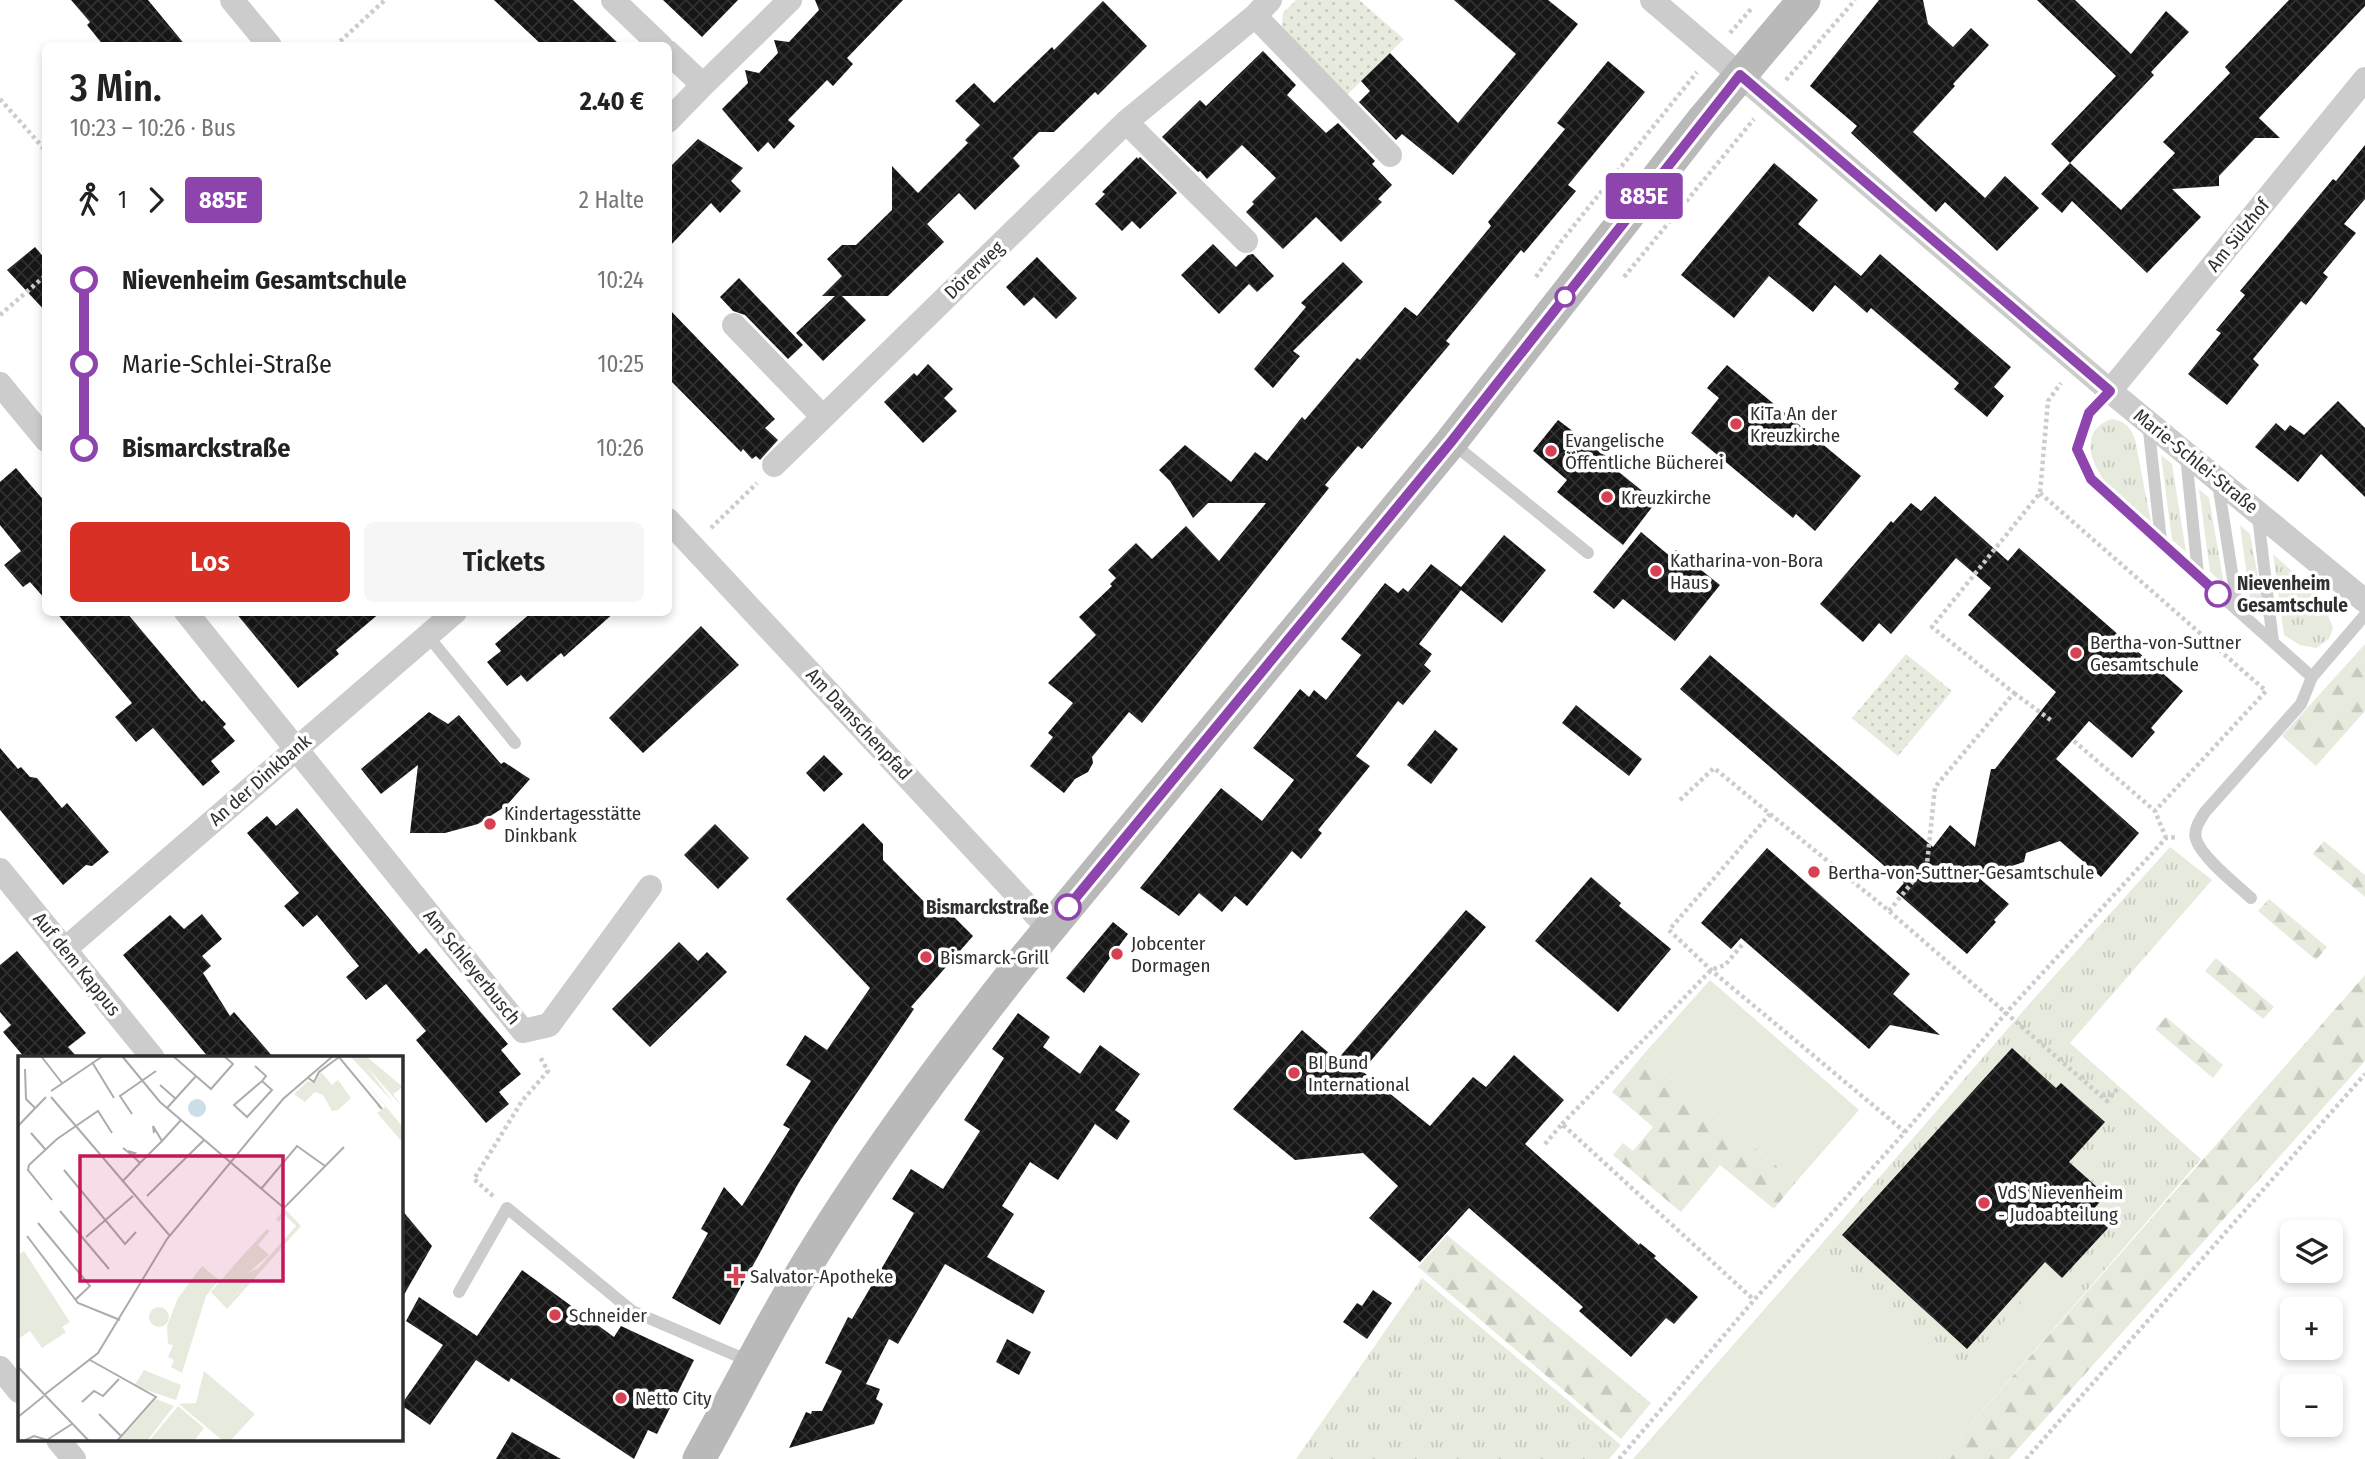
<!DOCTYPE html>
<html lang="de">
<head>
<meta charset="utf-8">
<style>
	:root { --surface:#fff; --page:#f6f6f6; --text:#222; --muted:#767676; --accent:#d93025 }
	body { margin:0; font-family:"Fira Sans Condensed",sans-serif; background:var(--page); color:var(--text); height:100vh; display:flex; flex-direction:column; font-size:26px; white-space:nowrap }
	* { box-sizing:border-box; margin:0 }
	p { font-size:23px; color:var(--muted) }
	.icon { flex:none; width:38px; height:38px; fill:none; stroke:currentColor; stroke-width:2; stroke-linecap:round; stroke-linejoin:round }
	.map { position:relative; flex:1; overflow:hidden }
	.panel { position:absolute; left:42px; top:42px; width:630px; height:574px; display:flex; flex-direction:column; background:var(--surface); border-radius:10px; box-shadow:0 4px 10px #0003 }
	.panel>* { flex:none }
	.badge { padding:0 14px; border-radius:5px; font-size:24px; line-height:46px }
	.buttons { position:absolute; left:2280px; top:1220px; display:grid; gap:14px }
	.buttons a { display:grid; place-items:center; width:63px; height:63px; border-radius:10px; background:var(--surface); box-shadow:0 4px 10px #0003; font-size:35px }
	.map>.badge { position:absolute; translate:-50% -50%; box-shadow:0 0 0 4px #fff }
	.legs { display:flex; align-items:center; gap:10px; height:77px; padding:0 28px; font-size:23px }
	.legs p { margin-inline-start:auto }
	.head { display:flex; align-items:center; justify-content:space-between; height:119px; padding:0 28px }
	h1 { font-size:38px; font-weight:600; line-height:52px }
	.button { display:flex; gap:14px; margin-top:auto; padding:14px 28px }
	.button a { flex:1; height:80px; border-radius:10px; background:var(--accent); color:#fff; font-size:28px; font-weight:600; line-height:80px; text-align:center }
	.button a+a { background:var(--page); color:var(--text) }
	ul { padding:0 28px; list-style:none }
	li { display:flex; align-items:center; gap:24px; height:84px; font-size:26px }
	li i { display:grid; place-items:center; width:10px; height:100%; margin:0 9px; background:currentColor }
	li i::after { content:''; width:18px; height:18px; margin:-9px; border:5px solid; border-radius:50%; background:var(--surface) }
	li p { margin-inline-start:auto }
	li:first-child i { background:linear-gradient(#0000 50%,currentColor 0) }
	li:last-child i { background:linear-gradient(currentColor 50%,#0000 0) }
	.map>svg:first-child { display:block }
	.grass { fill:url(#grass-tufts) }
	.forest { fill:url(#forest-firs) }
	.park { fill:url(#park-dots) }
	.garden { fill:#e6ebde }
	.building { fill:url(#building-cross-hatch) }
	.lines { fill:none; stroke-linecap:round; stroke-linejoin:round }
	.path { stroke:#ccc; stroke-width:4.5; stroke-dasharray:3.5 3.5; stroke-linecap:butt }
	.lane { stroke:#ccc; stroke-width:12 }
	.street { stroke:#ccc; stroke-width:24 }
	.secondary { stroke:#b9b9b9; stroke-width:33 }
	.line-1-casing { stroke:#fff; stroke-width:16 }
	.line-1 { stroke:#8e44ad; stroke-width:10 }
	.stop-1-dot { fill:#fff; stroke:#8e44ad; stroke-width:3.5 }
	.poi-dot { fill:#d64154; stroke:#fff; stroke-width:2.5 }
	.labels { text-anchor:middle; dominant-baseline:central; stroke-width:7; stroke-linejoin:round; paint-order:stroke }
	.street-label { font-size:19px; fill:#2f2f2f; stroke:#fff }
	.poi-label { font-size:19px; fill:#2f2f2f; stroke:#fff; text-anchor:start }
	.stop-label { font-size:19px; font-weight:bold; fill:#2f2f2f; stroke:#fff; text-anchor:start }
	.inset-road { fill:none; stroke:#acacac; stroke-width:2 }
	.view { fill:#c2185b; fill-opacity:0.15; stroke:#c2185b; stroke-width:3.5 }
	.inset-edge { fill:none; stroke:#2f2f2f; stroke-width:3.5 }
</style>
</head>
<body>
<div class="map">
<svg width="2365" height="1459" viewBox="0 0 2365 1459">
	<defs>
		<pattern id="grass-tufts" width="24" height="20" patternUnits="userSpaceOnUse" patternTransform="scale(1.75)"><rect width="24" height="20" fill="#e6ebde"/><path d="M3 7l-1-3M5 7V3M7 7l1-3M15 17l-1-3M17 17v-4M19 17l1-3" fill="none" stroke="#c6cabf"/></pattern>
		<pattern id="forest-firs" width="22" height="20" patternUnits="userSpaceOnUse" patternTransform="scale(1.75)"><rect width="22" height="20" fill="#e6ebde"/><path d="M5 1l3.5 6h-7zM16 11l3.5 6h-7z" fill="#c6cabf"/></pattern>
		<pattern id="park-dots" width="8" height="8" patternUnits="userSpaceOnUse" patternTransform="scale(1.75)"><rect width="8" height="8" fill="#e6ebde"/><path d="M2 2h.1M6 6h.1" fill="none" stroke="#c6cabf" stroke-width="1.8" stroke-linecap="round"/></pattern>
		<pattern id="building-cross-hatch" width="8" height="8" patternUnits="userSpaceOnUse" patternTransform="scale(1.75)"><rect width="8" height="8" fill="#161616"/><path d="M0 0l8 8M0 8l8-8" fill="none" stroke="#303030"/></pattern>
	</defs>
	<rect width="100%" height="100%" fill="#fff"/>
	<path class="grass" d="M2112,419C2125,421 2130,427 2135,439L2151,522C2137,510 2121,499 2109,486C2090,465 2078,430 2112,419Z
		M2161,455L2172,464L2186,552L2172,540Z
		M2199,489L2209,498L2224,584L2210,572Z
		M2240,525L2250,534L2266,619L2251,607Z
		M2273,554L2316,593L2308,599L2317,616L2327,613L2333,628L2329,639L2316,648L2300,645L2284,635Z
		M2170,847L2212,880L2070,1043L2201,1159L2077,1302L2046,1277L1960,1370L1819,1247L2030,1003Z
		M1422,1278L1621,1445L1609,1459H1296Z"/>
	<path class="forest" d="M2365,644V711L2316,766L2282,736Z
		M2324,841L2365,875V897L2313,854Z
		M2269,899L2327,947L2316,960L2258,911Z
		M2216,958L2274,1007L2263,1019L2205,971Z
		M2365,975V1061L2009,1459H1940Z
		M2166,1017L2223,1065L2213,1078L2155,1029Z
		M1643,1055L1796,1182L1774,1209L1720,1165L1681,1212L1613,1155L1623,1143L1633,1151L1653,1127L1612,1092Z
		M1447,1235L1651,1403L1621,1439L1418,1267Z"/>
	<path class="park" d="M1296,0H1359L1404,39L1345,97L1281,32L1283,13Z
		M1906,654L1952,691L1898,756L1852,718Z"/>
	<path class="garden" d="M1710,980L1859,1110L1796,1182L1643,1055Z
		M1819,1247L1960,1369L2046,1276L2077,1302L1940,1459H1633Z"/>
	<path class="building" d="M71,0H148L186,46H104L87,25L90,22Z
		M494,0H573L621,46H543Z
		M663,0H738L702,37Z
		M815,0H903L847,58L853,64L833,86L827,80L788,120L795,126L774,149L768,142L758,152L722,109L748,83L745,70L759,73L778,53L774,40L789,42L819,10Z
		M1454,0H1548L1578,24L1453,175L1402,134L1396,140L1359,102L1370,91L1361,81L1390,53L1458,123L1516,54Z
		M1879,0H1923L1928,24L1953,47L1971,28L1989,45L1953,84L1955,86L1913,132L1985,198L2005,176L2039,208L1997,251L1945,202L1936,212L1851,133L1857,126L1810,86Z
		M2037,0H2075L2131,54L2166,11L2189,32L2151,72L2154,75L2070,163L2051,144L2116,76Z
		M2289,0H2365V6L2259,118L2280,138H2255L2219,176V186L2172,189L2201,217L2147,273L2072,201L2062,213L2041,194L2070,163L2121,210L2175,153L2163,142L2230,73L2225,67Z
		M1103,1L1147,46L1098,95L1095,92L1054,132H1039L1013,158L1020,166L975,210L959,193L927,224L944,242L888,296H842L866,320L823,361L796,333L835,296H822L842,276L827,259L842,245H856L892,210V166L918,193L968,143L965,140L980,125L955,101L974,83L994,103L1052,47L1054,50Z
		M1263,51L1296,85L1287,95L1326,133L1338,123L1375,161L1372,164L1392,185L1378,199L1382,202L1341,242L1316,217L1283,249L1246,212L1254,204L1252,202L1276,178L1242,145L1207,179L1200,171L1198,172L1162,137L1200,100L1206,106Z
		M1608,61L1645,92L1568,185L1576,191L1524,253L1521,250L1446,341L1450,344L1362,449L1358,446L1325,485L1329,488L1142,723L1129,712L1092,757L1093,763L1088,772L1075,779L1064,793L1030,766L1053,737L1048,733L1073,703L1048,683L1096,635L1079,617L1112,586L1110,584L1116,578L1108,570L1136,543L1152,559L1186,526L1219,561L1266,503H1208L1193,518L1170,481L1159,470L1185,445L1231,482L1255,452L1267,461L1302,417L1305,420L1357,358L1360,360L1405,307L1417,316L1491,226L1488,222L1565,129L1557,123Z
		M698,139L743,168L731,181L741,191L720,213L711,203L668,248V169Z
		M2365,145V199L2344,224L2356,233L2323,273L2328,277L2306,305L2301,301L2253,359L2259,365L2227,405L2188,374L2221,333L2216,330L2245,295L2240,291L2333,179L2336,181Z
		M1137,157L1138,159L1140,157L1177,193L1140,229L1132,221L1122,231L1095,204L1105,194L1102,192Z
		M1774,163L1818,200L1798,224L1861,276L1880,254L2011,367L1994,387L2004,396L1987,417L1954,389L1959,383L1871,308L1867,313L1835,285L1813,312L1769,276L1734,318L1681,275Z
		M1213,244L1236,267L1248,255L1253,254L1274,276L1257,292L1249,284L1219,314L1181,275Z
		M35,247L46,260V312L7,270Z
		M1037,257L1077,298L1056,319L1034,297L1024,306L1006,287Z
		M1343,262L1363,282L1293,351L1300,356L1273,388L1254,369L1306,307L1301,303Z
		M739,278L803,345L788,359L745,315L733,311L720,297Z
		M668,308L775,419L765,428L778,440L760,460L756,456L752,459L743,449L741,452L668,378Z
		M928,364L953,389L944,398L957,411L923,443L884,402L914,373L917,376Z
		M1727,365L1861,476L1815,531L1796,514L1793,518L1691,433L1719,398L1707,388Z
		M2338,401L2365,428V497L2321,454L2298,482L2255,447L2276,423L2285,431L2290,425L2304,435Z
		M1558,420L1607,457L1604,460L1656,502L1623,545L1557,492L1567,480L1533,451Z
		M16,468L46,503V600L30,582L23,587L4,565L21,551L0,525V482Z
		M1935,496L2008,561L2019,548L2183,691L2151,728L2155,732L2132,758L2089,721L2056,759L2139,833L2101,877L2060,841L2026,853L2024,862L1978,877L2009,904L1994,920L1996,922L1967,954L1896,892L1904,883L1680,689L1710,655L1933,847L1950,825L1975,847L1991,769H1995L2056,692L1968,615L1991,588L1956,558L1891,634L1879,623L1863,642L1820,604L1891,521L1893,523L1911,503L1921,511Z
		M1641,532L1671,557L1676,550L1720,585L1675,641L1623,599L1614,609L1593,592Z
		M1504,535L1546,570L1502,623L1461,590L1419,644L1432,654L1424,665L1431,671L1403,705L1398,701L1356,756L1370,766L1318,830L1322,833L1301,859L1292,851L1247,906L1235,896L1222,912L1199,893L1179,916L1140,888L1221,788L1262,821L1294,780L1253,748L1300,689L1309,697L1314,690L1326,700L1361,655L1341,639L1385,583L1398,593L1403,588L1408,592L1431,564L1461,587Z
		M56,612H126L202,702L204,700L226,724L223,727L235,741L211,761L220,772L203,786L153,728L136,742L115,717L132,703Z
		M235,612H381L336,650L339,654L298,688Z
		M532,612H615L564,657L561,653L527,682L521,675L507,686L487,662L501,651L495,644Z
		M701,626L739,665L643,753L609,718Z
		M1576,705L1642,759L1629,776L1562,723Z
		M429,712L448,724L459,715L501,764L504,762L530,779L506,806L478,824L445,833H410L418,765L381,794L361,769Z
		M1435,730L1458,749L1431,784L1407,765Z
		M0,748L18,769L21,767L30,777L37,778L62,808L67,803L109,852L92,866L86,865L63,885L0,810Z
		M824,755L843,774L824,792L806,773Z
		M297,808L419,954L426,948L508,1044L501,1050L521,1074L499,1092L509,1104L486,1123L416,1040L426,1031L386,984L366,1000L346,977L359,966L317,915L303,927L284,906L299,893L247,833L267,816L276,826Z
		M863,823L883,844V860L890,867L938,916L945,908L973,936L911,1007L914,1009L835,1125L798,1184L720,1325L672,1298L708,1233L701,1229L724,1187L742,1206L790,1129L783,1125L811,1081L786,1065L805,1035L827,1050L870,988L786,899Z
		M715,824L749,858L718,889L684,855Z
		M1767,848L1910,974L1893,994L1940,1035L1890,1025L1869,1049L1741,938L1731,949L1701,923Z
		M1591,877L1621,903L1619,906L1671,949L1618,1012L1535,941Z
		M1466,910L1486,927L1362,1071L1430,1126L1473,1077L1486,1087L1514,1055L1564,1100L1525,1144L1639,1245L1640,1243L1656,1256L1654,1258L1698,1297L1674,1324L1666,1318L1631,1357L1579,1311L1583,1307L1469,1208L1420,1262L1369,1218L1398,1186L1363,1153L1295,1160L1233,1109L1302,1030L1337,1060Z
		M202,914L222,939L202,956L211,966L203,973L230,1016L234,1012L274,1058H209L123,955L170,915L184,929Z
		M1113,922L1128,934L1084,993L1066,978Z
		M679,942L698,961L707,952L727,972L650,1047L612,1009Z
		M17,951L86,1033L68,1047L78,1058H25L3,1032L11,1025L0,1012V965Z
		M1018,1013L1050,1037L1043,1047L1080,1074L1100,1045L1140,1074L1115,1110L1130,1121L1117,1140L1095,1124L1058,1180L1030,1162L1002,1206L1014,1214L987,1257L1045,1291L1033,1314L945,1264L898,1344L889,1339L866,1384L880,1389L876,1399L883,1404L874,1424L789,1448L806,1412L811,1414L812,1411H822L842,1371L825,1363L848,1317L852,1319L914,1213L892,1199L911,1169L943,1189L980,1131L964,1120L1004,1058L992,1049Z
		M2012,1048L2056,1088L2061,1083L2105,1122L2069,1162L2106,1195L2091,1212L2108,1228L2062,1278L2045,1262L1967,1349L1842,1235Z
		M401,1209L432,1246L401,1300Z
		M522,1270L614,1337L621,1326L694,1360L657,1434L648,1430L634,1459L511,1378L509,1382L476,1360L430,1425L401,1405L443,1345L406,1321L419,1297L477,1336Z
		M1373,1290L1392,1303L1367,1339L1343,1322L1357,1303L1362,1306Z
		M1007,1339L1031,1352L1019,1375L996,1362Z
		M512,1432L561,1459H496Z"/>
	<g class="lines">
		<path class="path" d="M1730,33L1752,8
			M335,46L385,0
			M1786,80L1855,0
			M0,99L46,151
			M1536,277L1560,243L1697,72
			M1624,277L1754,119
			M0,315L46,275
			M2040,493L2266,691L2155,811L2166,838
			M711,528L757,483
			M2014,693L2052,721
			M2074,741L2155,811
			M1680,800L1714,768L1770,814L1669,930L1711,970L1905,1132
			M1770,814L1889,911L2107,1101L2119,1087
			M1889,911L1927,864L1935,787L2014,693L1932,627L2040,493L2048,401L2061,383
			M1562,1124L1711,970L1725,965L1742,945
			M1545,1144L1562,1124L1754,1300
			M493,1196L474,1179L522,1101L548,1071L539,1055
			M1619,1459L1754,1300L1905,1132L2005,1014L2166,838L2177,837
			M2026,1459L2365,1074"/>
		<path class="lane" d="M2110,391L2089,413L2077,449L2091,479L2312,677
			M2148,422L2161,541
			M1451,442L1588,553
			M2186,456L2198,574
			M2218,483L2238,611
			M2258,516L2273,642
			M428,636L515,743
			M2251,898C2236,884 2202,858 2196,839C2193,830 2200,820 2205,812L2301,704L2312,677L2365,615
			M459,1292L507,1208L632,1311L749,1361"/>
		<path class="street" d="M232,0L270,46
			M613,0L661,46
			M1652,0L2110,391L2365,601
			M1255,16L1390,155
			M668,52L703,85L668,121
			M703,85L790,0
			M1126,122L1246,241
			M734,325L823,417
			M0,384L46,440
			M2110,391L2365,79
			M774,465L1126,122L1255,16L1270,0
			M668,520L1049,929
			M186,612L523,1031L549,1025L650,887
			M0,870L153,1058
			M65,949L455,612
			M0,1368L19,1391
			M58,1440L74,1459"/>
		<path class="secondary" d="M699,1459C732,1400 763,1339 797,1281C862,1171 939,1067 1018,967L1451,442L1702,121L1804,0"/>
	</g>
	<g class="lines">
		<defs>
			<path id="line-1" d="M1068,907L1451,442L1740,75L2110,391L2089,413L2077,449L2091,479L2218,594"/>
		</defs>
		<use href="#line-1" class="line-1-casing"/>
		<use href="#line-1" class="line-1"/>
	</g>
	<g class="stop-1-dot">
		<circle cx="1565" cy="297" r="9"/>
		<circle cx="2218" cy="594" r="12"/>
		<circle cx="1068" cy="907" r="12"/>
	</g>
	<g class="poi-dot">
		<circle cx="1736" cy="424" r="7"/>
		<circle cx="1551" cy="451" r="7"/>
		<circle cx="1607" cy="497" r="7"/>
		<circle cx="1656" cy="571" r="7"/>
		<circle cx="2076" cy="653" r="7"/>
		<circle cx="490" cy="824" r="7"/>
		<circle cx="1814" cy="872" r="7"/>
		<circle cx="1117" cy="954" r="7"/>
		<circle cx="926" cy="957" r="7"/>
		<circle cx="1294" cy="1073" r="7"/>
		<circle cx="1984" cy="1203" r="7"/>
		<path d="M732.5 1265.5h7v7h7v7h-7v7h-7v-7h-7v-7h7z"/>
		<circle cx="555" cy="1315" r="7"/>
		<circle cx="621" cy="1398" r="7"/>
	</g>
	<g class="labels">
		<g class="street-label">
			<text transform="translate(2238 235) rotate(-51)">Am Sülzhof</text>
			<text transform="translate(974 270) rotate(-44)">Dörerweg</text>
			<text transform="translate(2196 461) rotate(39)">Marie-Schlei-Straße</text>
			<text transform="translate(859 724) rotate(47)">Am Damschenpfad</text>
			<text transform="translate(260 780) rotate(-41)">An der Dinkbank</text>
			<text transform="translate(77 964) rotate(51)">Auf dem Kappus</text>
			<text transform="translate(472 967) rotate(51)">Am Schleyerbusch</text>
		</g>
		<g class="poi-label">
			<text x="1750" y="413">KiTa An der<tspan x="1750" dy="22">Kreuzkirche</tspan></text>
			<text x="1565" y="440">Evangelische<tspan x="1565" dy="22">Öffentliche Bücherei</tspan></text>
			<text x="1621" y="497">Kreuzkirche</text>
			<text x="1670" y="560">Katharina-von-Bora<tspan x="1670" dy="22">Haus</tspan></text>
			<text x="2090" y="642">Bertha-von-Suttner<tspan x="2090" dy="22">Gesamtschule</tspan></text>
			<text x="504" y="813">Kindertagesstätte<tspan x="504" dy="22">Dinkbank</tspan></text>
			<text x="1828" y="872">Bertha-von-Suttner-Gesamtschule</text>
			<text x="1131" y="943">Jobcenter<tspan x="1131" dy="22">Dormagen</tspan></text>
			<text x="940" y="957">Bismarck-Grill</text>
			<text x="1308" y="1062">BI Bund<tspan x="1308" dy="22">International</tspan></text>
			<text x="1998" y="1192">VdS Nievenheim<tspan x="1998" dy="22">- Judoabteilung</tspan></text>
			<text x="750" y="1276">Salvator-Apotheke</text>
			<text x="569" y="1315">Schneider</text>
			<text x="635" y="1398">Netto City</text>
		</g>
		<g class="stop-label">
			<text x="2237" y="583">Nievenheim<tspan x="2237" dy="22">Gesamtschule</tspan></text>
			<text x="1049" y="907" text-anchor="end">Bismarckstraße</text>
		</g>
	</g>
	<g transform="translate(18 1056)">
		<rect width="385" height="385" fill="#fff"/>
		<path d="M325,0L385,71V87L359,57L368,50ZM332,0H348L385,31L375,38L385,52L348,10L375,46ZM303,16L314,29L320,24L333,42L320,54L314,55L305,39L297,36L287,46L276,38L290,25L297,27ZM249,173L252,175L240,189L251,199L230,217L218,207ZM184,210L201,224L188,240L164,317L153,311L156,304L150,301L155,289L150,288L149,270L160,242ZM131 261a10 10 0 1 1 20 0a10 10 0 1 1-20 0ZM126,314L163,329L158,344L116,330ZM138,343L156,350L129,385H101ZM160,350L186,372L176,385H131Z" fill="#e6ebde"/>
		<path d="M267,153L283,170L209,253L193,236L209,248L278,170L267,159L261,166L258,163ZM186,315L237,358L212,385H205L161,348L178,347Z" fill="#e6ebde"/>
		<path d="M6,195L52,266L44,271L48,276L24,292L12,275L0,283V199Z" fill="#e6ebde"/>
		<path d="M218,207L230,217L241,212L208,249L193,236Z" fill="#e6ebde"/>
		<path d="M170 52a9 9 0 1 1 18 0a9 9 0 1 1-18 0Z" fill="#ccdfe9"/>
		<path class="inset-road" d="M23,0L44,27M104,0L142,46L266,152L326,91M155,0L193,33L215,8L206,0M74,6L96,42M237,10L248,20L244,25M7,13L8,43L17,52M289,21L296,26L301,16L321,1L364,53L360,49M244,25L254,34L229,61L216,49ZM142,29L158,43M33,35L85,0M33,41L152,180M149,52L178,20M114,58L102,40L138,15M0,70L28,41M13,77L27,93M136,77L135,70L144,85L163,64M105,92L114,99L117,97L110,95M122,107L144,85M46,114L107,188L118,176M104,126L122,107L114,99M243,133L279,90L307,110M129,140L186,84M34,144L10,114L11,109L39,83L80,55L94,77M42,155L91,213M20,167L72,230L57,244M9,180L60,247L102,264M68,181L115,140M72,304L138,341L99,385M0,311L71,385M26,339L80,297L149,183L265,43L315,0M64,346L76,335L85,340L101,323M81,358L103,380M0,361L26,340M5,385L16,380L29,384L54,368"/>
		<path class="view" d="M62,100H265V225H62Z"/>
		<rect width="385" height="385" class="inset-edge"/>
	</g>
</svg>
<div class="buttons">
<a><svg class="icon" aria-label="layers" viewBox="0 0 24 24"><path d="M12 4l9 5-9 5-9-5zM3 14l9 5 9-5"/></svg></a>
<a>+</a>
<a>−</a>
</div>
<b class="badge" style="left:1644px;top:196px;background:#8e44ad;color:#fff">885E</b>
<section class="panel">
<div class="head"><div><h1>3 Min.</h1><p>10:23 – 10:26 · Bus</p></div><b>2.40 €</b></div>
<div class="legs"><svg class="icon" aria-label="walk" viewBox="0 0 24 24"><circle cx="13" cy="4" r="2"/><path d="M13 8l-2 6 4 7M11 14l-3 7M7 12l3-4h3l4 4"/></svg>1<svg class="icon" aria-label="forward" viewBox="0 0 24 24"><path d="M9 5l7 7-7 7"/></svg><b class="badge" style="background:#8e44ad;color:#fff">885E</b><p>2 Halte</p></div>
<ul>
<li><i style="color:#8e44ad"></i><b>Nievenheim Gesamtschule</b><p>10:24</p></li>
<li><i style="color:#8e44ad"></i><span>Marie-Schlei-Straße</span><p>10:25</p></li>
<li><i style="color:#8e44ad"></i><b>Bismarckstraße</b><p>10:26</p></li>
</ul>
<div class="button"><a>Los</a><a>Tickets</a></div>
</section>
</div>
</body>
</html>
